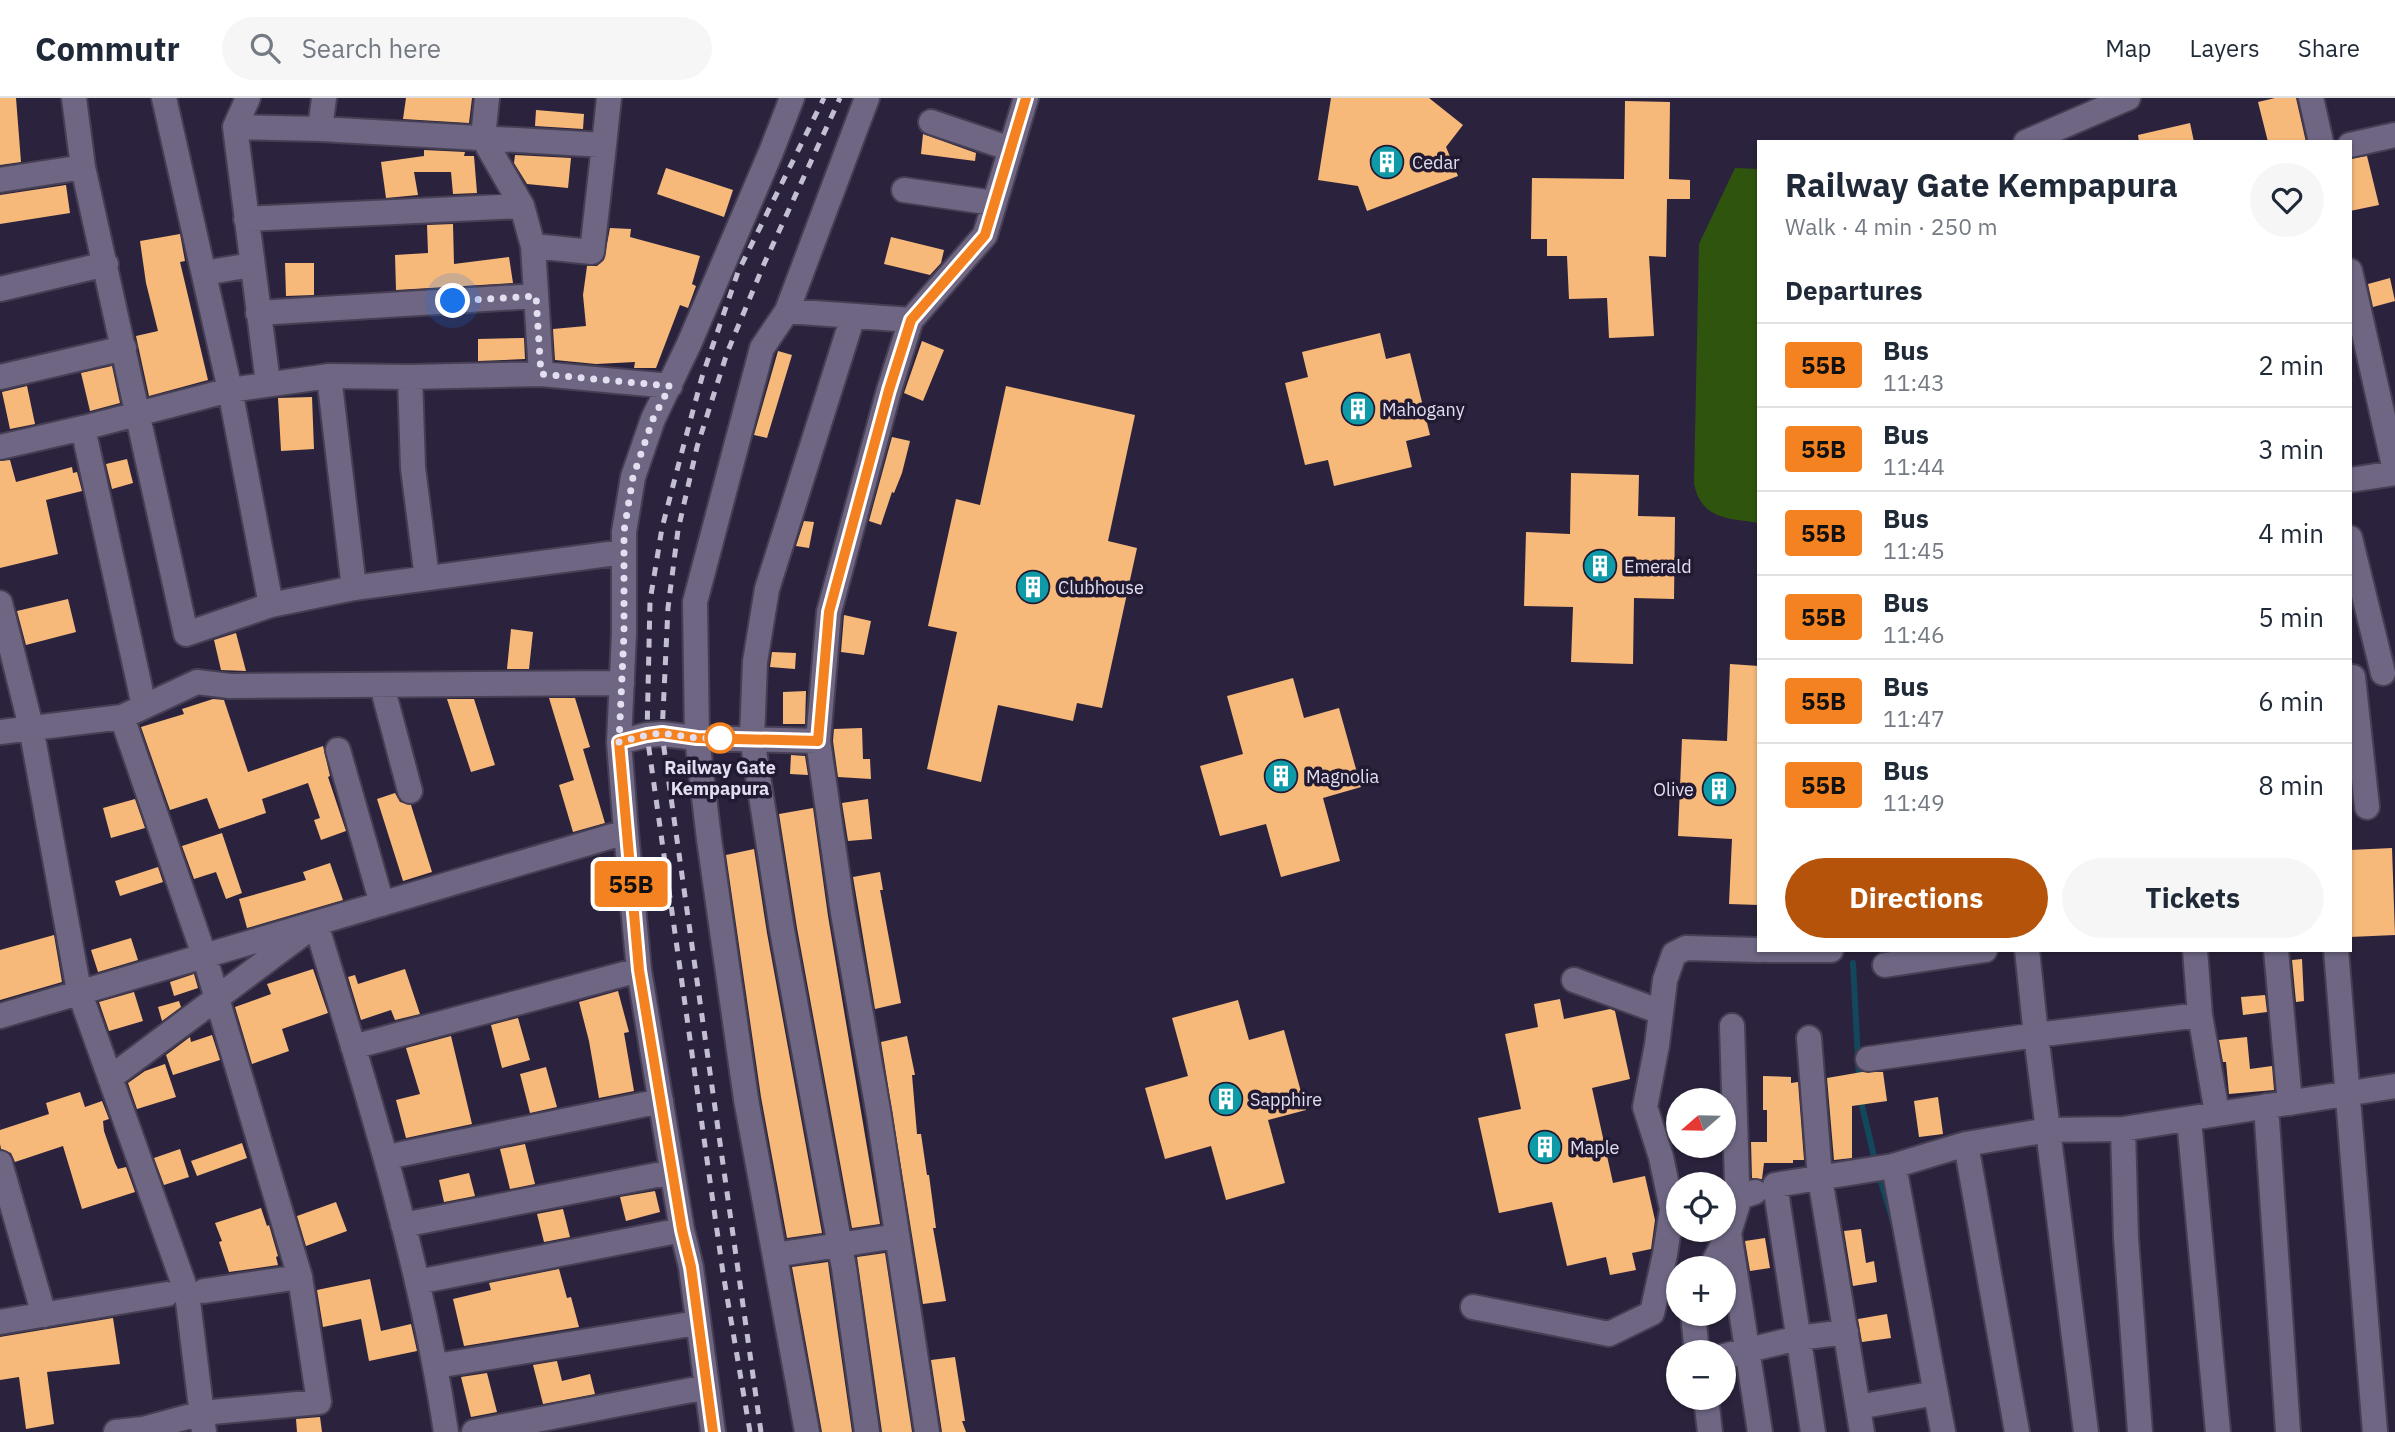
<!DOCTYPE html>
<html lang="en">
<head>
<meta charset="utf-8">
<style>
	:root { --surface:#fff; --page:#f6f6f7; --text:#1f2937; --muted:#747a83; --line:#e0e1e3; --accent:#b45309 }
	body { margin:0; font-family:"IBM Plex Sans",sans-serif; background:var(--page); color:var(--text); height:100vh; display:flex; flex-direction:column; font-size:26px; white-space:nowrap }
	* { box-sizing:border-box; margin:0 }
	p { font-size:23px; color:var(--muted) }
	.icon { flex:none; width:38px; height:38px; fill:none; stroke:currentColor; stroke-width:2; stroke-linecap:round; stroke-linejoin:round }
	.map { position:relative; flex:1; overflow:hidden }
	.panel { position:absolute; left:1757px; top:42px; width:595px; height:812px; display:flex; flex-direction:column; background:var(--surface); border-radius:0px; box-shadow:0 2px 5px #0004 }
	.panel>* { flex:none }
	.badge { padding:0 14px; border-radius:5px; font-size:24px; line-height:46px }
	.needle { width:46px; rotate:250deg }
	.buttons { position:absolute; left:1666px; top:990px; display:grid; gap:14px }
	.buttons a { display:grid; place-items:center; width:70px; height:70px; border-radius:50%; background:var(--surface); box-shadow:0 2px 5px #0004; font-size:35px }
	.you { position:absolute; width:35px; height:35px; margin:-18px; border:5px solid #fff; border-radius:50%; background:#1a73e8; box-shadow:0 0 0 10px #1a73e833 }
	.map>.badge { position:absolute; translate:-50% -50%; box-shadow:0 0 0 4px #fff }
	h2 { padding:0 28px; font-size:26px; line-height:63px }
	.round { display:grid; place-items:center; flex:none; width:74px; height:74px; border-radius:37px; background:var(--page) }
	.headline { display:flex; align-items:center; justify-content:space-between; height:119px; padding:0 28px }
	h1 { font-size:33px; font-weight:800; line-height:52px }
	.action { display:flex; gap:14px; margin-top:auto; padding:14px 28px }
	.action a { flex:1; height:80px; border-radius:42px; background:var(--accent); color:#fff; font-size:28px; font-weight:800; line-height:80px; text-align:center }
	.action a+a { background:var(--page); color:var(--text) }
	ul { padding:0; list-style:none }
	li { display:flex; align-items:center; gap:21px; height:84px; padding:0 28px; border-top:2px solid var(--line) }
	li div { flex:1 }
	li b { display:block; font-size:26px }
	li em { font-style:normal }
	li .badge { min-width:77px; font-weight:700; text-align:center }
	header { display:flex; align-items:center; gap:42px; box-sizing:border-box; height:98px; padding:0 35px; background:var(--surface); border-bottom:2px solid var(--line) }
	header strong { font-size:33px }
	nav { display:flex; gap:38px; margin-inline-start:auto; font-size:24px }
	.search { width:490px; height:63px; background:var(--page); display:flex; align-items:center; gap:18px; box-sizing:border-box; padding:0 24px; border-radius:38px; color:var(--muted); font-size:26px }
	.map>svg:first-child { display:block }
	.green { fill:#2f540e }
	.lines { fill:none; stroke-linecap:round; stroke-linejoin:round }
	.stream { stroke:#12475c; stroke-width:6 }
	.building { fill:#f7b97a }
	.minor-casing { stroke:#463f54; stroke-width:28 }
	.minor { stroke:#6e6683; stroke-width:24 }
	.rail { stroke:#c3bed1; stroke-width:5; stroke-dasharray:9 9; stroke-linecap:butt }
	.line-casing { stroke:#fff; stroke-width:16 }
	.line { stroke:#f58220; stroke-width:10 }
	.walk { stroke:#e3dff0; stroke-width:7; stroke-dasharray:0 12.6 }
	.stop-dot { fill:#fff; stroke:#f58220; stroke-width:3.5 }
	.labels { text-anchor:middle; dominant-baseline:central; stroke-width:7; stroke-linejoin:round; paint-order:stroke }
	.poi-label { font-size:18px; fill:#e3dff0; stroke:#211a32; text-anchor:start }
	.stop-label { font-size:18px; font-weight:bold; fill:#e3dff0; stroke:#211a32 }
</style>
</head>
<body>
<header>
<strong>Commutr</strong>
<div class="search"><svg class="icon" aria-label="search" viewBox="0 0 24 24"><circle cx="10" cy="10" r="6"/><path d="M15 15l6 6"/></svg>Search here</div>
<nav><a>Map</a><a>Layers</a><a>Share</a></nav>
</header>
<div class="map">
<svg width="2395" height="1334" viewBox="0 0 2395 1334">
	<rect width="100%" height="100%" fill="#2b233d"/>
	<path class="green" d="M1735,70L1759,71V425C1728,420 1702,422 1694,386L1699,146Z"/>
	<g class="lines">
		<path class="stream" d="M1853,865L1859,981
			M1860,999L1876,1067
			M1879,1077L1893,1124"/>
	</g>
	<path class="building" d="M0,0H16L21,64L0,67Z
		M406,0H472L469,25L403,21Z
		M1331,0H1429L1463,27L1446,49L1458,78L1367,113L1358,88L1318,82Z
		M2275,0H2296L2306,44H2268L2258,4Z
		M1625,3L1670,4L1669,81L1690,82V101H1667L1666,159L1649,158L1654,238L1609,240L1607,200L1569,201L1567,158H1547V141H1531L1532,80L1624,81Z
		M536,12L584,16L583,31L535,28Z
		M2190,25L2194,44H2139L2138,37Z
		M923,36L976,55L975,63L921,56Z
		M424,52L465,54L464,58H474L477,95L453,96L451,74H414L418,97L386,100L381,64L424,58Z
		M515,57L571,60L568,90L527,86L514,65Z
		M2367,58L2379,107L2350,113V61Z
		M666,70L733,92L724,119L657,96Z
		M66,87L70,115L0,126V97Z
		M453,126L454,166L509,159L513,185L396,192L395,157L428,155L427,127Z
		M610,130L631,131L630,139L700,158L692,186L696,188L688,210L680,207L656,270H634L635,264L596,266L555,262L553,231L586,228L583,197L587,168H597L604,162Z
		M180,136L185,163L180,164L208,282L149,298L136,238L158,233L146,185L140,143Z
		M891,139L944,152L941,165L930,177L884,166Z
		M285,165H314V197L286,198Z
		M2390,180L2395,203L2373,209L2368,186Z
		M1380,235L1386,261L1410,255L1430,337L1406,343L1412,369L1334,388L1328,362L1305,367L1285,285L1308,279L1302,254Z
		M524,240L525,261L478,263V241Z
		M922,243L944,252L923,303L904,295Z
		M778,253L792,257L767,340L754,337Z
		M112,268L120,305L90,313L81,275Z
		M27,288L35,326L10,331L2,294Z
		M1006,288L1135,317L1108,443L1137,450L1102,610L1077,605L1073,623L998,607L981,684L927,671L957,534L928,528L956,401L980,407Z
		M312,299L314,351L281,353L278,300Z
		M892,339L910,343L902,375L894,395L892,394L881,427L869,423Z
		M127,361L133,385L112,391L106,366Z
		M10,362L16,384L72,369L73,375L77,374L82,393L46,402L58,456L0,470V363Z
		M1571,375L1639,377L1638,418L1675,419L1674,501L1634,500L1633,566L1571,564L1573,509L1524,508L1526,434L1570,436Z
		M804,423L814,424L809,450L796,448Z
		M68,501L76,534L26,547L17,513Z
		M844,517L871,523L864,557L841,554Z
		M511,531L533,534L529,571H507Z
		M236,535L246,573L221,572L214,542Z
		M772,554L796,555L795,571L770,569Z
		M1730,566L1759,568V807L1729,806L1732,741L1678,738L1682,641L1727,643Z
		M1293,580L1304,620L1339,610L1361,689L1323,700L1340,763L1281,779L1266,726L1220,738L1200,668L1243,656L1227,598Z
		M806,593L805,626H783V594Z
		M549,600H575L590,649L583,651L605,725L573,734L559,687L574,682Z
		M213,601L224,602L248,674L323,648L330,678L328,679L346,733L321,742L314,722L320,720L308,685L262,701L266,715L219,731L207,700L170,712L141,629L184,616L182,611Z
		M447,601H474L495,667L471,674Z
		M862,630L863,661H870L871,681L838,679L833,643L834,631Z
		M791,657L805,658L808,677L790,676Z
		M395,695L400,704L411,707L432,774L403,783L377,701Z
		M135,701L145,730L111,740L103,710Z
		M868,701L872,741L848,743L842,705Z
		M813,710L828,818L880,1126L852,1130L797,830L779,716Z
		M222,735L242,795L226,801L216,774L194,781L182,748Z
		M2392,750L2395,837L2350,839V752Z
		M754,751L767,835L822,1135L787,1140L761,999L726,757Z
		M330,765L343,802L247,830L239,801L306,782L303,774Z
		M158,769L163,784L120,798L115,783Z
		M880,774L883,792H880L901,905L875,911L853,779Z
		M54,837L62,884L0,902V852Z
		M131,840L138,862L98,874L91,852Z
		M2302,861L2304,903L2296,904L2292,862Z
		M313,871L328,915L282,931L289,953L252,966L235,909L271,896L267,886Z
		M405,871L420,916L395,922L391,912L361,922L348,879L355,877L358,886Z
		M194,876L198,890L174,898L170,884Z
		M618,893L629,934L624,935L634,993L599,1000L589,943L579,904Z
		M134,894L143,923L109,933L99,904Z
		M2265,897L2267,914L2243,917L2241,899Z
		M1560,901L1564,921L1610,911L1615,913L1630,981L1592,990L1613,1085L1645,1078L1655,1122L1651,1151L1632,1155L1636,1172L1610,1177L1606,1159L1567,1168L1552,1104L1499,1115L1478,1020L1521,1011L1505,936L1538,929L1534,906Z
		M1238,902L1249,942L1284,932L1306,1012L1268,1022L1285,1085L1226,1102L1211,1048L1165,1061L1145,990L1188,978L1172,920Z
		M179,903L181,909L162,923L158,909Z
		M518,920L530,962L502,970L491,927Z
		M212,937L220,962L173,977L166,957L190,939L191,944Z
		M451,938L472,1026L406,1040L396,1002L420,996L406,950Z
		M907,938L915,977H912L917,1036H921L927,1077H929L936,1130H933L946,1203L923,1206L881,944Z
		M2247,939L2250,971L2272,968L2274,992L2229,996L2226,964H2223L2219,942Z
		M165,966L176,999L137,1011L128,985L145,973Z
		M546,969L557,1009L530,1015L520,976Z
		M1862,974H1883L1887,1003L1852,1008V1060L1834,1062L1827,980Z
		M1763,978L1791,979V985L1798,984L1804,1062H1793V1065H1764L1762,1081L1752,1080L1751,1044H1767V1012H1763Z
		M80,994L85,1009L102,1003L109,1021L103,1023L104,1033L115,1065L118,1071L126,1069L135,1094L82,1111L63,1048L15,1064L11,1055L1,1051L0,1046V1032L49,1016L46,1005Z
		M1938,999L1943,1036L1919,1039L1914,1003Z
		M242,1045L247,1060L197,1078L191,1063Z
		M525,1046L535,1086L510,1091L500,1051Z
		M180,1051L189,1079L164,1087L154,1060Z
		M469,1075L475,1098L444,1104L439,1082Z
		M655,1093L660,1114L626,1123L620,1099Z
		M336,1104L347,1133L306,1148L297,1118Z
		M261,1110L267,1128L269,1127L278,1158L276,1159L278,1167L229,1174L219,1144L222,1143L215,1125Z
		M563,1111L570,1139L544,1144L537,1116Z
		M1861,1131L1866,1165L1874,1163L1877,1184L1853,1188L1844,1133Z
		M1765,1140L1770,1170L1750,1173L1745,1143Z
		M885,1155L912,1334H882L857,1159Z
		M828,1164L829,1172L852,1334H822L792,1169Z
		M559,1171L567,1200L571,1199L579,1229L464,1248L453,1201L491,1192L489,1185Z
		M370,1181L381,1233L411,1226L417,1253L369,1263L361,1221L323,1229L317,1192Z
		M1887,1216L1891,1240L1862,1244L1858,1221Z
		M113,1220L120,1266L47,1274L54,1326L26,1331L19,1279L0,1282V1239Z
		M955,1259L965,1323H962L966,1334H942L931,1262Z
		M557,1263L562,1283L590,1276L595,1296L543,1306L533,1267Z
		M487,1275L497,1314L471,1319L461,1279Z
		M320,1319L322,1334H297L296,1321Z"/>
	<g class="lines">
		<defs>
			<path id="minor" d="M74,0L83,69L186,536L271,507L354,490L624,454
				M164,0L230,292L271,507
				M248,0L235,29L268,285
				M487,0L483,40L522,108L533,148L541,276
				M2311,0L2321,44
				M931,24L1011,51
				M235,29L320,31L604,47L609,0
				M320,31L324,0
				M2026,44L2128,0
				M2350,47L2395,37
				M0,82L83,69
				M904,92L994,105
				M246,121L522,108
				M533,148L592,154L604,47
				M2350,173L2395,372
				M204,175L252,167
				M0,191L106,166
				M787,213L911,222
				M258,215L536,198
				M853,218L767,491L755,564L752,640L782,832L844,1170L867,1334
				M329,278L354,490
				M0,279L124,250
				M410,279L413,370L427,480
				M83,330L144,608
				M0,349L83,330L230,292L329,278L410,279L541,276L670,288
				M2350,382L2395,375
				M2350,440L2383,575
				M0,505L31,629L79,893L187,1195L204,1334
				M2353,579L2367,709
				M382,588L410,693
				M0,634L122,619L197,584L230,588L622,585
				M818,643L843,815L879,1018L927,1334
				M619,644L647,637L662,636L697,640L818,643L829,514L889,292L911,222L985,137L1026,0
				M338,652L382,806
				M1768,852H1831
				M2027,852L2036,937L2086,1334
				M2195,852L2200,917L2217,1015
				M2276,852L2290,1005
				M2336,852L2375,1334
				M1885,867L1985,852
				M1574,882L1661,914
				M0,918L626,734
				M1732,928L1737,1084L1740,1099
				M1809,940L1820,1080L1862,1334
				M353,949L639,872
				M1868,961L2036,937L2200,917
				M110,980L316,826C367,993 420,1160 446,1334
				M2266,1008L2288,1334
				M2189,1021L2218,1334
				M2123,1031L2126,1140L2140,1334
				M1966,1046L2017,1334
				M387,1059L661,1003
				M0,1065L44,1217
				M1894,1068L1943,1334
				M403,1127L672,1074
				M1729,1135L1760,1334
				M775,1157L897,1138
				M1710,1171L1729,1135L1740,1099L1755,1094
				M417,1184L682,1132
				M204,1193L300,1179
				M1473,1209L1609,1236L1652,1215L1665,1156L1672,1111L1661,1059L1645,1009L1657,947L1665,882L1674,856L1686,850L1759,852
				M1693,1216L1697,1255
				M0,1224L167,1196
				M1724,1258L1798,1240L1846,1234
				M436,1268L697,1225
				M1706,1300L1710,1334
				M1858,1309L1936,1295
				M116,1334L143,1331L202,1315L319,1304L300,1179L204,857L122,619
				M474,1334L707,1289
				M713,1334L691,1169L682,1132L639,872L626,734L619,644L624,535V434L633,379L653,321L689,246L771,54L792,0
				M807,1334L746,1001L709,741L697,640L695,504L762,250L787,213L867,0
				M1813,1334L1775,1087L1893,1068L1966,1046L2048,1032L2123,1031L2395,988"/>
		</defs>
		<use href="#minor" class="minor-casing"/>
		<use href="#minor" class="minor"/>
		<path class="rail" d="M750,1334L723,1175L647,637L650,503L662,430L680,361L702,279L738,174L824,0
			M761,1334L662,636L668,510L678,432L697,349L727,255L764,166L840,0"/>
	</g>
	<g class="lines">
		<defs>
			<path id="line" d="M713,1334L691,1169L682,1132L639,872L619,644L647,637L662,635L697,640L818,643L829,514L889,292L911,222L985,137L1026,0"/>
		</defs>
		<use href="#line" class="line-casing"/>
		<use href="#line" class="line"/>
		<path class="walk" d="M453,203L536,198L541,276L670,288L653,321L633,379L624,433V535L619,644L647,637L662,635L697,640H720"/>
	</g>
	<defs>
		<symbol id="building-disc" viewBox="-11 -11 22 22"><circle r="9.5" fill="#0f9aa8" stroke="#211a32"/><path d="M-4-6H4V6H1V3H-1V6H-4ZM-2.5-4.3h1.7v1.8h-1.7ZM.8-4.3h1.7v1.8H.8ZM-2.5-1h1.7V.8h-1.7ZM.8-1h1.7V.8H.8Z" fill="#fff"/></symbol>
	</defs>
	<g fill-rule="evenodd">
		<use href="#building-disc" x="1368" y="45" width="38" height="38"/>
		<use href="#building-disc" x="1339" y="292" width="38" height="38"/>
		<use href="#building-disc" x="1581" y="449" width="38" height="38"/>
		<use href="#building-disc" x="1014" y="470" width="38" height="38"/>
		<use href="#building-disc" x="1262" y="659" width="38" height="38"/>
		<use href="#building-disc" x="1700" y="672" width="38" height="38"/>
		<use href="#building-disc" x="1207" y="982" width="38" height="38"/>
		<use href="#building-disc" x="1526" y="1030" width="38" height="38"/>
	</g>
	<circle class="stop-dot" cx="720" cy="640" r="14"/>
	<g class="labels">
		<g class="poi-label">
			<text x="1412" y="64">Cedar</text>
			<text x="1382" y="311">Mahogany</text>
			<text x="1624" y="468">Emerald</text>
			<text x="1058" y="489">Clubhouse</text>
			<text x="1306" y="678">Magnolia</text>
			<text x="1694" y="691" text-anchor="end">Olive</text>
			<text x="1250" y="1001">Sapphire</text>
			<text x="1570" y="1049">Maple</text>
		</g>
		<g class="stop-label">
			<text x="720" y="669">Railway Gate<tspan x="720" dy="21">Kempapura</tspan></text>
		</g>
	</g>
</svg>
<div class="buttons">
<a><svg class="needle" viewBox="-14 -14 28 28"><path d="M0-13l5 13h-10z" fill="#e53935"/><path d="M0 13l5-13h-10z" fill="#747a83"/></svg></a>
<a><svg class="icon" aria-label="locate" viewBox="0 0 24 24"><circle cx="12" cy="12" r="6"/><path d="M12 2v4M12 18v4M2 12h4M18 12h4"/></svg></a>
<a>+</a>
<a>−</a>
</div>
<div class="you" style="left:453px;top:203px"></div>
<b class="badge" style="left:631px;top:786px;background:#f58220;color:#111">55B</b>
<section class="panel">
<div class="headline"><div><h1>Railway Gate Kempapura</h1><p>Walk · 4 min · 250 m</p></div><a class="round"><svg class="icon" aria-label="heart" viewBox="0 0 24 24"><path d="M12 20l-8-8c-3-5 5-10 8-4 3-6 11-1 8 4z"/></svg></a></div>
<h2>Departures</h2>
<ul>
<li><span class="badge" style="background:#f58220;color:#111">55B</span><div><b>Bus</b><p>11:43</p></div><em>2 min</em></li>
<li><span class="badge" style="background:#f58220;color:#111">55B</span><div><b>Bus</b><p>11:44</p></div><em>3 min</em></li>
<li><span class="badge" style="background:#f58220;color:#111">55B</span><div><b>Bus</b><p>11:45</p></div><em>4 min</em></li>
<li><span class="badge" style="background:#f58220;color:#111">55B</span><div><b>Bus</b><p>11:46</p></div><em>5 min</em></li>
<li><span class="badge" style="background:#f58220;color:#111">55B</span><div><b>Bus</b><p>11:47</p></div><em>6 min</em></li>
<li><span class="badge" style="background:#f58220;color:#111">55B</span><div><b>Bus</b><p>11:49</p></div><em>8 min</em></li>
</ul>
<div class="action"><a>Directions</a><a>Tickets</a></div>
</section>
</div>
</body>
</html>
